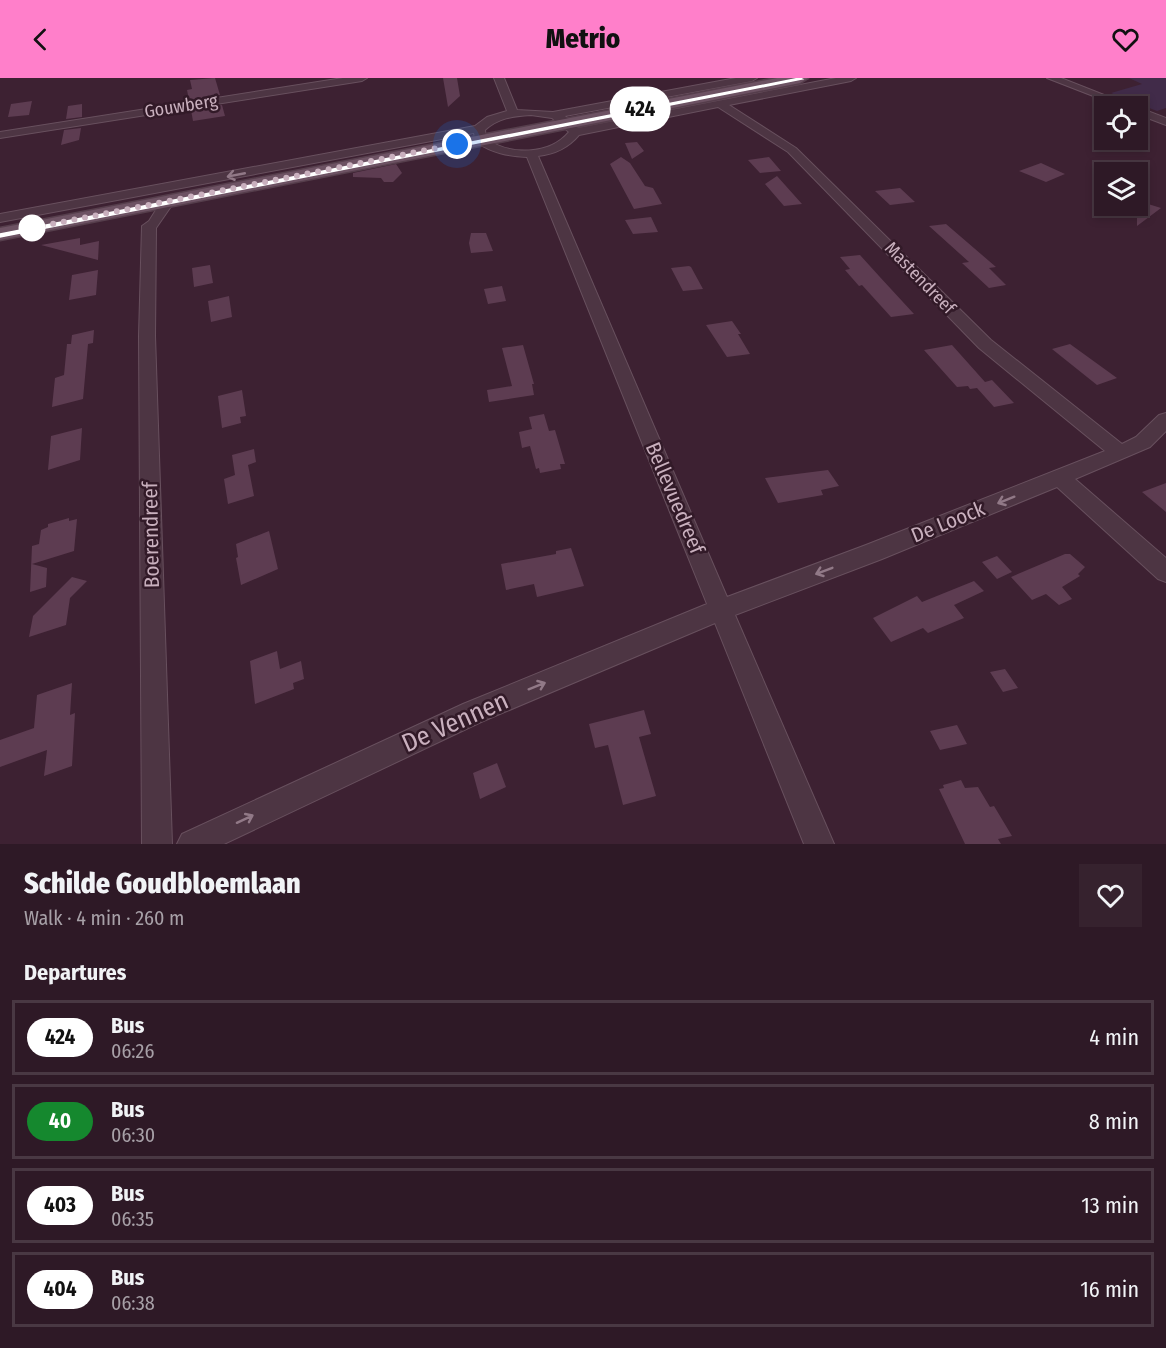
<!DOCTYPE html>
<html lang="en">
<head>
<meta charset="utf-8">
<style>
	:root { --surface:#2e1926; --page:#36222e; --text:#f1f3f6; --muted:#a7a0a7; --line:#493843; --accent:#ff7fca }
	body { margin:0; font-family:"Fira Sans Condensed",sans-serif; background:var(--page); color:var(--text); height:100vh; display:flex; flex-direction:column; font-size:22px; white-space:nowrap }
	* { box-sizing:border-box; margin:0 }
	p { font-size:20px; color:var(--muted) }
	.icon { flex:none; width:33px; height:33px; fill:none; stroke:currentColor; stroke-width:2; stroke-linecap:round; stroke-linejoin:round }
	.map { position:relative; height:766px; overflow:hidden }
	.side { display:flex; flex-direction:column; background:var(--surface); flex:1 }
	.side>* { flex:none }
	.badge { padding:0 12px; border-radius:20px; font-size:21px; line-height:39px }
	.controls { position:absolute; left:1094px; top:18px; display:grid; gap:12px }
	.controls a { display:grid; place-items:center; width:54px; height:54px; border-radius:0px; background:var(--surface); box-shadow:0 3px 9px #0003,0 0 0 2px var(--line); font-size:30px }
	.you { position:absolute; width:30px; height:30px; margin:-15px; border:4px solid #fff; border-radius:50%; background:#1a73e8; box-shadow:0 0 0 9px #1a73e833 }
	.map>.badge { position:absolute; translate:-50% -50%; box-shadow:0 0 0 3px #fff }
	h2 { padding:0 24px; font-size:22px; line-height:54px }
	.round { display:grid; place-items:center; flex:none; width:63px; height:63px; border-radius:0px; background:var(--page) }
	.summary { display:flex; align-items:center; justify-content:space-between; height:102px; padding:0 24px }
	h1 { font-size:28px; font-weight:800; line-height:45px }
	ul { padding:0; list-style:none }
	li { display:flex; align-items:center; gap:18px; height:75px; margin:0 12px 9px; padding:0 12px; border:3px solid var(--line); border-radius:0px }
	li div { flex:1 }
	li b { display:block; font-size:22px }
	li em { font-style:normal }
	li .badge { min-width:66px; font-weight:700; text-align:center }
	header { display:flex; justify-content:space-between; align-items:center; height:78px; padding:0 24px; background:var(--accent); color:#111; font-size:27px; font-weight:800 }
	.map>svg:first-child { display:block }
	.green { fill:#412b49 }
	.building { fill:#5d3c51 }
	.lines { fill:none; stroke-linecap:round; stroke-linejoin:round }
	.minor-casing { stroke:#68505e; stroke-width:2 }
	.primary-casing { stroke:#563e4c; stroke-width:3 }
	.minor { fill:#4d3543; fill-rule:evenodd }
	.primary { fill:#6d5263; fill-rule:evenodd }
	.oneway { stroke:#917987 }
	.line { fill:#fff; stroke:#fff; stroke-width:1.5 }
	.walk { stroke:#c9b0be; stroke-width:6; stroke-dasharray:0 10.8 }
	.stop-dot { fill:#fff; stroke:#fff; stroke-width:3 }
	.labels { text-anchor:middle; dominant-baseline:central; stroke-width:5; stroke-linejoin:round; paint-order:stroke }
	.far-street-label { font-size:18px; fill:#c9b0be; stroke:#321a28 }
	.street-label { font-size:21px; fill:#c9b0be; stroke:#321a28 }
	.near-street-label { font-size:26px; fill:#c9b0be; stroke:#321a28 }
</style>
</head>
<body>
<header><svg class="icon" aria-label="back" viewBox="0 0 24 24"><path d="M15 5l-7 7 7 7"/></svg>Metrio<svg class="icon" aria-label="heart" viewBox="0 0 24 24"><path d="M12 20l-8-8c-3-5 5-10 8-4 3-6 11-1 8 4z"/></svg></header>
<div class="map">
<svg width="1166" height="766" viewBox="0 0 1166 766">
	<rect width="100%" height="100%" fill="#3d2132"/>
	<path class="green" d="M1129,0H1166V30L1157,33L1111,15L1142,6Z"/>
	<path class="building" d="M215,0L220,17L189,22L187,12L192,11L190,2Z
		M443,0H457L460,18L448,29Z
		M32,23L29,37L8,39L11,26Z
		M82,26V39L66,41L68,28Z
		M222,27L225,38L193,43L191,32Z
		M81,50L79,62L61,67L64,52Z
		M637,64L644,73L632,81L625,65Z
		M621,79L630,85L645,108L653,110L662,126L634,131L610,86Z
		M769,79L781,93L760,95L748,82Z
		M1041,85L1065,96L1046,104L1019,93Z
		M396,86L402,95L393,104H384L381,100L353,99V95Z
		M777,98L802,126L784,128L765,106Z
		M900,110L915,124L890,127L875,113Z
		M1137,122L1145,125L1161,130L1137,148Z
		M651,139L658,154L633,156L625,142Z
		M946,146L996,189L989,190L1006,207L989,210L962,185L969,184L929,148Z
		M471,155H486L493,173L471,175L469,165Z
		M80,160V167L99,163L98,182L41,167Z
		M860,177L879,198L914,236L891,239L862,207L859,208L845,192L850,191L840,179Z
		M210,187L213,205L194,209L192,190Z
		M689,188L691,189L703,211L683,213L671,190Z
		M98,192L96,217L69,222L72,197Z
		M502,208L506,223L488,226L484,211Z
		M229,218L232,239L211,244L208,223Z
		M732,243L741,256H738L750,276L727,279L706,247Z
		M94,252L93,265L88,266L83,321L52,329L55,300L64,297L67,266H71L72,257Z
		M1070,266L1117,300L1097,307L1052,271Z
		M523,267L534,306H532L534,317L489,324L487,312L512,308L502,270Z
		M952,267L985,304L992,302L1014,325L994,329L977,310L970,311L968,308L957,309L924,272Z
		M242,312L246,338L240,339L241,345L222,350L218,318Z
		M544,336L549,353L555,352L565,386H560L561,391L540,395L539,390L536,391L530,368L522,370L519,354L532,351L529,339Z
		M82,350L80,382L48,392L51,358Z
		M254,371L256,384L248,387L254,418L228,426L224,401L235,397L232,377Z
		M828,392L839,408L821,412L823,417L778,425L765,400Z
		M1166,405V434L1142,414Z
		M69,440V443L77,441L74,473L32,486L47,490L46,509L30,514L32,468L39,466L41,452L48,449V446Z
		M269,453L278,491L241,507L236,480L238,479L236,466Z
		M571,470L584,508L537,519L534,506L506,512L501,486L556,476V473Z
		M1065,476H1070L1085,489L1078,496L1080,498L1062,509L1072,521L1059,527L1046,516L1032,522L1011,499Z
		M997,478L1012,494L997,501L982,484Z
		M72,499L87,503L70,520L66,547L29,559L33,538Z
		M974,503L984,513L954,527L964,540L928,555L923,550L891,564L873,540L917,518L922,524Z
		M277,573L280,591L301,583L304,601L293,605L294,611L255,626L250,583Z
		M1005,591L1018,610L1003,614L990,594Z
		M72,605L70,637L75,635L72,688L44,698L47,672L0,689V662L34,650L37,617Z
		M644,632L651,656L639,659L656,718L623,727L608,667L595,670L589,646Z
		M957,647L967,666L940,672L930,653Z
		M497,685L506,709L480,721L473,695Z
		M961,702L965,710L978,709L990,729L994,728L1012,758L998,761L1001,766H965L939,711L944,710L943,707Z"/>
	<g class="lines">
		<defs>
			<path id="minor" d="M343,0H367L362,3L0,60V54Z
				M494,0H504L517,32L553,34L736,0H757L752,3L565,38L578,50L836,0H856L851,3L729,27L796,70L991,262L1122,366L1136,359L1159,337L1166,335V353L1150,369L1075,401L1166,480V504L1158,501L1057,409L882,481L735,537L834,766H804L715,545L481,644L224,766H177L182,756L463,626L707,526L527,79C508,78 492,75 476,64L474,55L0,144V136L475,48L487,39L507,33ZM718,29L788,74L979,270L1105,373L866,467L727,519L538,78C555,76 568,70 579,57ZM531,37L552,40L569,54C549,78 510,77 486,61L485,52C498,40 513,38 531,37Z
				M1047,0H1061L1132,28H1119Z
				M1137,29L1166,40V47L1137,36Z
				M168,120L174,124L156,150L155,258L172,766H142L139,258L142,148L149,143L163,121Z"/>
			<path id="primary" d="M777,0H808L800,5L0,162V150Z"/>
		</defs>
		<use href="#minor" class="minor-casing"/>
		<use href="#primary" class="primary-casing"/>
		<use href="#minor" class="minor"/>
		<use href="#primary" class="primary"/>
	</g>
	<defs><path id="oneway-shaft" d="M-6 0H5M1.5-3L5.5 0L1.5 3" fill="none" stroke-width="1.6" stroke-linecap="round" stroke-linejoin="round" transform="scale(1.5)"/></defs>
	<g class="oneway">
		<use href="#oneway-shaft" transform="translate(236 97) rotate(169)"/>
		<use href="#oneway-shaft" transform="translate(1006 422) rotate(158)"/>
		<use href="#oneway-shaft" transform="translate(824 493) rotate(159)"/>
		<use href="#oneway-shaft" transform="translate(537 608) rotate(-22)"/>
		<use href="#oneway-shaft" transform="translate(245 741) rotate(-25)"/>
	</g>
	<path class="line" d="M800,0L802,1L0,159V156Z"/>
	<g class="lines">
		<path class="walk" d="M32,150L457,66"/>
	</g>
	<circle class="stop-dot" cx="32" cy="150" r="12"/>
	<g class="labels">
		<g class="far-street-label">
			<text transform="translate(181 28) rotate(-9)">Gouwberg</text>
			<text transform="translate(920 200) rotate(46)">Mastendreef</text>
		</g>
		<g class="street-label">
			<text transform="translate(675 420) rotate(67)">Bellevuedreef</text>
			<text transform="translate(948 444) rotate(-22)">De Loock</text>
			<text transform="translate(151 457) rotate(-91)">Boerendreef</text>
		</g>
		<g class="near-street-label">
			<text transform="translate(455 644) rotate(-24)">De Vennen</text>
		</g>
	</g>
</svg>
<div class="controls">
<a><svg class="icon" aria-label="locate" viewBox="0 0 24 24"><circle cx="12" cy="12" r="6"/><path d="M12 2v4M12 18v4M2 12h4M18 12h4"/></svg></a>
<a><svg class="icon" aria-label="layers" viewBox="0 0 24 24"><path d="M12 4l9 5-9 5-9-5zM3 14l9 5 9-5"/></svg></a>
</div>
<div class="you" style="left:457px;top:66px"></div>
<b class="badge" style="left:640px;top:31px;background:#fff;color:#111">424</b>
</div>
<section class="side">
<div class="summary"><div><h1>Schilde Goudbloemlaan</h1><p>Walk · 4 min · 260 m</p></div><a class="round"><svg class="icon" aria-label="heart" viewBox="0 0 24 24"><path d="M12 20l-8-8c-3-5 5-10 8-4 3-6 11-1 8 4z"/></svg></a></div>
<h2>Departures</h2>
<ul>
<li><span class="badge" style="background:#fff;color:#111">424</span><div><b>Bus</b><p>06:26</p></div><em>4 min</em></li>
<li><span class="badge" style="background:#15882e;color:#fff">40</span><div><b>Bus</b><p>06:30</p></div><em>8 min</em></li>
<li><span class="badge" style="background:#fff;color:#111">403</span><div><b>Bus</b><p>06:35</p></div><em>13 min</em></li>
<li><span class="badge" style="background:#fff;color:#111">404</span><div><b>Bus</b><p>06:38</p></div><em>16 min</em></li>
</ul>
</section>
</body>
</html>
